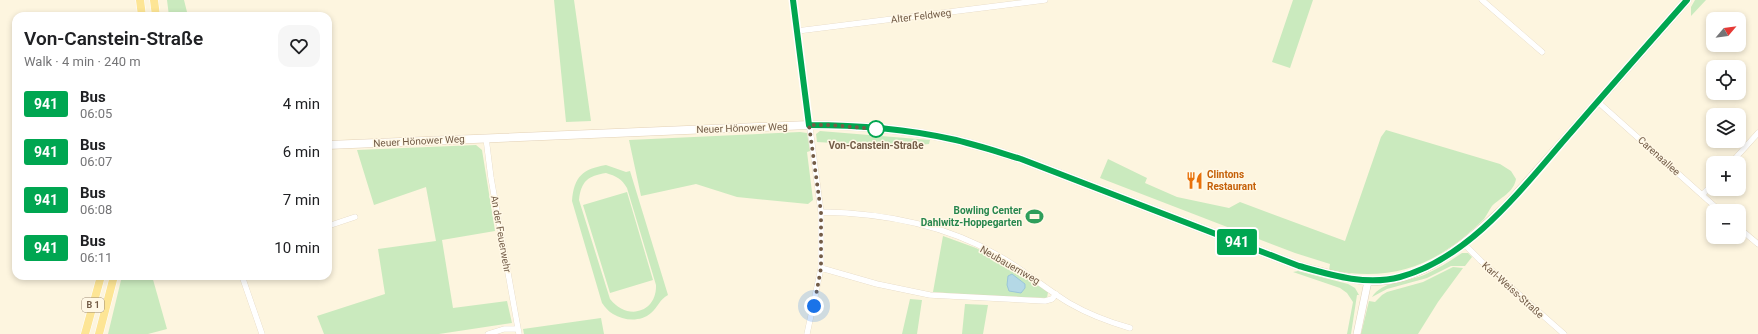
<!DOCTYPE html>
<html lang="en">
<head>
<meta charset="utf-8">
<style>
	:root { --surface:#fff; --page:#f6f6f6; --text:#202124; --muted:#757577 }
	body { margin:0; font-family:Roboto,sans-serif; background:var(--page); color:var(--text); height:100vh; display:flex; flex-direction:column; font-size:15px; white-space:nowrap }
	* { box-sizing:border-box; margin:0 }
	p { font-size:13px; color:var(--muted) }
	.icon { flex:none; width:22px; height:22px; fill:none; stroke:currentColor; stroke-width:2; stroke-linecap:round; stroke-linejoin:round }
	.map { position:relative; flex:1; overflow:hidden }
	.drawer { position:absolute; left:12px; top:12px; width:320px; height:268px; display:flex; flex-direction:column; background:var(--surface); border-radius:12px; box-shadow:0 2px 6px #0003 }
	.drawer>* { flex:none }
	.badge { padding:0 8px; border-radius:3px; font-size:14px; line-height:26px }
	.needle { width:26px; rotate:61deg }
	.controls { position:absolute; left:1706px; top:12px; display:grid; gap:8px }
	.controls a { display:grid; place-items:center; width:40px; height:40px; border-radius:8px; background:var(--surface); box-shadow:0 2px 6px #0003; font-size:20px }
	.you { position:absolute; width:20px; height:20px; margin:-10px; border:3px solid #fff; border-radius:50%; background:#1a73e8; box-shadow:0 0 0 6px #1a73e833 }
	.map>.badge { position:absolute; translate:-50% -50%; box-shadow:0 0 0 2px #fff }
	.round { display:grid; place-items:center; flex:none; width:42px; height:42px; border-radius:12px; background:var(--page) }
	.headline { display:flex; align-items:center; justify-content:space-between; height:68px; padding:0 12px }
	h1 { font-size:19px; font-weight:600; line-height:30px }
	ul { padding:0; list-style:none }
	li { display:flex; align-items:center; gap:12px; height:48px; padding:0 12px }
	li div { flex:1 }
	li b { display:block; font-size:15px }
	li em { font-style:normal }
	li .badge { min-width:44px; font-weight:700; text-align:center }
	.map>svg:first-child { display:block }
	.green { fill:#caeabe; fill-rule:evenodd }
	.water { fill:#b4d8e6; stroke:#9ac6d8 }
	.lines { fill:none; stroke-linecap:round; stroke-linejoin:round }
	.minor-casing { stroke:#e0d2bb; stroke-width:6 }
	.tertiary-casing { stroke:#e0d2bb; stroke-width:8 }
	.secondary-casing { stroke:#e3d1b6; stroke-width:9 }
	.primary-casing { stroke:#fff; stroke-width:9 }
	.minor { stroke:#fff; stroke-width:5.5 }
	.tertiary { stroke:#fff; stroke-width:7 }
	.secondary { stroke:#fff; stroke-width:8 }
	.primary { stroke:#fde595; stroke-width:8 }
	.line-casing { stroke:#fff; stroke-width:9 }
	.line { stroke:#00a651; stroke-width:6 }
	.walk { stroke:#735c47; stroke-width:4; stroke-dasharray:0 7.2 }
	.stop-dot { fill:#fff; stroke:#00a651; stroke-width:2 }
	.labels { text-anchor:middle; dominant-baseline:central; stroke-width:3; stroke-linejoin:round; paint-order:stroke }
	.shield { fill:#fff8e6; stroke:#9d8b77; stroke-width:1 }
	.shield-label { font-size:9px; font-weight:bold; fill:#735c47 }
	.street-label { font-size:10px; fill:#735c47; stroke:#fff8e6 }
	.stop-label { font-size:10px; font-weight:bold; fill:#735c47; stroke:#fff8e6 }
	.food-label { font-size:10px; font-weight:bold; fill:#c56008; stroke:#fff8e6; text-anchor:start }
	.leisure-label { font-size:10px; font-weight:bold; fill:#27864d; stroke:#fff8e6; text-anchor:end }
</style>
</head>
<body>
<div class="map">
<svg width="1758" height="334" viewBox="0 0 1758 334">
	<rect width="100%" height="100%" fill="#fdf5df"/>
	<path class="green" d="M167,0H184L188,16H169Z
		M554,0H574L591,121L566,122Z
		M1293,0H1313L1290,68L1272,62Z
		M1695,0H1706L1691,16V7Z
		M1386,130L1500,164L1511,171L1516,179C1514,192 1500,198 1492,206C1489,210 1487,215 1484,219C1437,265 1394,283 1329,270L1330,264L1295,253L1100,178L1108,159L1147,178L1145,183L1177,197L1229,208L1240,202L1345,241L1381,137Z
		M820,131L930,140L929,144L898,147L817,142L816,134Z
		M800,132L807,133L810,151L807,152L813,200L808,204L737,197L696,184L641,196L629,140Z
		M476,145L482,150L495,231L442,240L453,308L507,301L512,323L439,334H324L317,316L385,294L378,249L436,241L426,187L374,205L357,150Z
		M606,165L626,172L630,171L668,295C660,299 658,307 651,313C641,322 624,321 613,314C609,312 605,307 602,303L572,201C574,176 583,169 606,165ZM606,173C616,176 622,179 627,188L656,285C657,313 627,321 610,299L579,200C581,181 588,176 606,173Z
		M627,192L653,280L610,293L583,205Z
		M943,236L976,248L1002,261L1019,270L1048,292L1047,298L975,295L933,292Z
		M1462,253H1468L1472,257L1465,266H1451L1427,278L1387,289L1372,297C1382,281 1407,282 1424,275C1438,269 1450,261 1462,253Z
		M1453,267L1463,268L1438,302L1418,334H1361L1369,301L1375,302L1382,295L1387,292L1423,282Z
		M1298,271L1348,284L1355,288L1359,295H1357L1351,334H1347L1353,302L1347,293L1340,288L1293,272Z
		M122,276H152L167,329L148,334H108Z
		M910,299L922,300L917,334H902Z
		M965,304L988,305L983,334H962Z
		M601,318L604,334H524L523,329Z"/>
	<path class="water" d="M1012,274L1025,284V288L1021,293L1009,291L1007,285L1008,276Z"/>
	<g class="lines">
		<defs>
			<path id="minor" d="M793,0L821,212V268L807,334
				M1482,0L1542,52
				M797,31L1045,0
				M1598,102L1720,211
				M486,138L491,178L519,334
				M1731,163L1758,133
				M1702,195L1713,184
				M821,212C883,213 947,225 1001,257C1025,271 1046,289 1069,303C1088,314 1109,322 1130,328
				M328,226L355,217
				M1739,228L1758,244
				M1464,244L1481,261L1564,334
				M821,268L877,284L930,295L1045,301L1052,299L1056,294
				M242,276L262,334
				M488,334L504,329H518"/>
			<path id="tertiary" d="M1357,334L1368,281"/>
			<path id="secondary" d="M328,145L809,125C856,125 905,129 951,139C975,144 998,152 1021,159L1299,266C1321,272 1344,278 1367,281C1423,285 1469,240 1506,206L1687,0"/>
			<path id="primary" d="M140,0L142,16
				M154,0L156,16
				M85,334L101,276
				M99,334L114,276"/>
		</defs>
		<use href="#minor" class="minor-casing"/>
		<use href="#tertiary" class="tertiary-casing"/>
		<use href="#secondary" class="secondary-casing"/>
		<use href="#primary" class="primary-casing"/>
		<use href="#minor" class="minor"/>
		<use href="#tertiary" class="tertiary"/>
		<use href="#secondary" class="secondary"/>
		<use href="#primary" class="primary"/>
	</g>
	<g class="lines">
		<defs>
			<path id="line" d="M793,0L809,125C855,125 906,129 951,139C975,144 998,152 1021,159L1299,266C1331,275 1366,286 1400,277C1473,257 1525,184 1573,130C1611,86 1649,43 1687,0"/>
		</defs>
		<use href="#line" class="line-casing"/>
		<use href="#line" class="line"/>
		<path class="walk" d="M814,306L821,268V212L809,125H831L876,129"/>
	</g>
	<defs>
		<symbol id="restaurant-bare" viewBox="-9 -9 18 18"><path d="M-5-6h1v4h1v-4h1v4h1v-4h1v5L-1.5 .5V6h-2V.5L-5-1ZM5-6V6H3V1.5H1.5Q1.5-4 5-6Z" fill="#e8710a" stroke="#fff8e6" stroke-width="2.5" paint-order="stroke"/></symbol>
		<symbol id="stadium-bare" viewBox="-9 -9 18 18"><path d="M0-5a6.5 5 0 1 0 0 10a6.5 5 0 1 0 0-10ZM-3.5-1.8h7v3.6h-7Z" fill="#2e9e5b" stroke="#fff8e6" stroke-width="2.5" paint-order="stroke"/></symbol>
	</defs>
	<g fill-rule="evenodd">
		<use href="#restaurant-bare" x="1182" y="168" width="25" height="25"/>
		<use href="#stadium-bare" x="1022" y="204" width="25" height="25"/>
	</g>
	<circle class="stop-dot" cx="876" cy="129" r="8"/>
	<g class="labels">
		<rect class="shield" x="82" y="298" width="22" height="14" rx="3"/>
		<g class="shield-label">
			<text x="93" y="305">B 1</text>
		</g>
		<g class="street-label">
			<text transform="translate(921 16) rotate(-7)">Alter Feldweg</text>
			<text transform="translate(742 128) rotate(-2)">Neuer Hönower Weg</text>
			<text transform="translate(419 141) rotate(-3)">Neuer Hönower Weg</text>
			<text transform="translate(1659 156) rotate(42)">Carenaallee</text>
			<text transform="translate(501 234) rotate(80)">An der Feuerwehr</text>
			<text transform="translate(1010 265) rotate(30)">Neubauernweg</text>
			<text transform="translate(1513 290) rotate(42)">Karl-Weiss-Straße</text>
		</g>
		<g class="stop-label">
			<text x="876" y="145">Von-Canstein-Straße</text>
		</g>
		<g class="food-label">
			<text x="1207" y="174">Clintons<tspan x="1207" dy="12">Restaurant</tspan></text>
		</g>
		<g class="leisure-label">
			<text x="1022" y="210">Bowling Center<tspan x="1022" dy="12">Dahlwitz-Hoppegarten</tspan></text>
		</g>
	</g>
</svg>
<div class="controls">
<a><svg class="needle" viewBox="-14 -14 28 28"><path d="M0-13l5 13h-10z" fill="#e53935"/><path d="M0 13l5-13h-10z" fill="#757577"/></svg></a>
<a><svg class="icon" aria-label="locate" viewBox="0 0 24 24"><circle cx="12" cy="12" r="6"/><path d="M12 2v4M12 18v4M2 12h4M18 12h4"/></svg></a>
<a><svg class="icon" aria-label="layers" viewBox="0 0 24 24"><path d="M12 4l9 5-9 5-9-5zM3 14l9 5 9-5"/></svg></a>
<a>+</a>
<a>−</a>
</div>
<div class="you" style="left:814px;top:306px"></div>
<b class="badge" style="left:1237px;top:242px;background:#00a651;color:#fff">941</b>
<section class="drawer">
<div class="headline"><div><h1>Von-Canstein-Straße</h1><p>Walk · 4 min · 240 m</p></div><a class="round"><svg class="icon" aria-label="heart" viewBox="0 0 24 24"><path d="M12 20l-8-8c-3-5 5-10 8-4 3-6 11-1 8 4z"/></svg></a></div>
<ul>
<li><span class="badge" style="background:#00a651;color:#fff">941</span><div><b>Bus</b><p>06:05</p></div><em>4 min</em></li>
<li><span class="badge" style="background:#00a651;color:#fff">941</span><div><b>Bus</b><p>06:07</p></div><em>6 min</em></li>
<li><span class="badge" style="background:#00a651;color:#fff">941</span><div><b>Bus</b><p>06:08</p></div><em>7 min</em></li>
<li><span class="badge" style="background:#00a651;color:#fff">941</span><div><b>Bus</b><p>06:11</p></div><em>10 min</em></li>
</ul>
</section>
</div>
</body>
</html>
